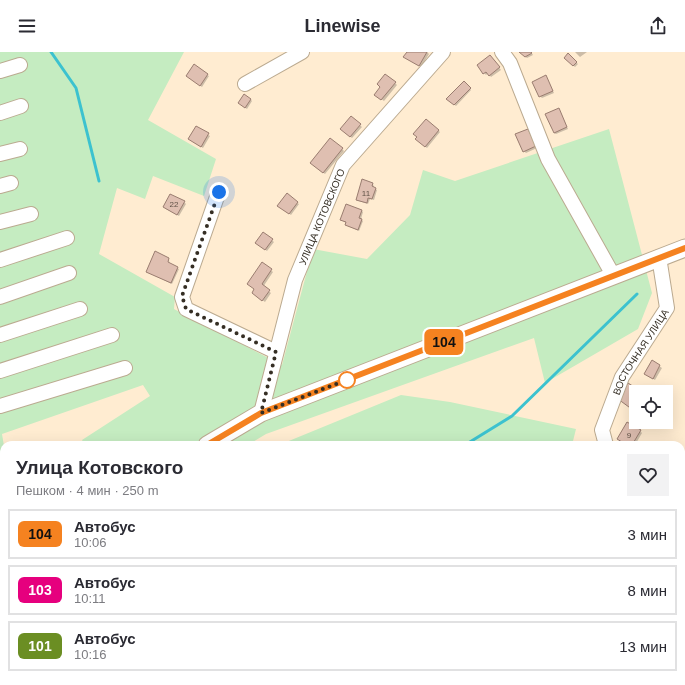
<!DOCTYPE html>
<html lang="ru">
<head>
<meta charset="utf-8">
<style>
	:root { --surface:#fff; --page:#f2f2f3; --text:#2b2b33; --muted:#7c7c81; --line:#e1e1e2 }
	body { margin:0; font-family:Helvetica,sans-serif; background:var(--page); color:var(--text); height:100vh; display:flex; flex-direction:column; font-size:15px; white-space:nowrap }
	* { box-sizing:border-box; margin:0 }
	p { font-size:13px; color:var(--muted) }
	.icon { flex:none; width:22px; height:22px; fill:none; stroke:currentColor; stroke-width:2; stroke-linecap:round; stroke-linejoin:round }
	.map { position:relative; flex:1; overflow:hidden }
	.drawer { position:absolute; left:0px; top:389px; width:685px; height:244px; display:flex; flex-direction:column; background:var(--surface); border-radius:12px 12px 0 0; box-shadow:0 4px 16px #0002 }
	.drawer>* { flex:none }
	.badge { padding:0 8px; border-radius:6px; font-size:14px; line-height:26px }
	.fabs { position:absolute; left:629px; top:333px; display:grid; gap:8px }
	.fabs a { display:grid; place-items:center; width:44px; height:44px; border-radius:0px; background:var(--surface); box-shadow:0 4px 16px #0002; font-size:20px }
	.you { position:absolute; width:20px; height:20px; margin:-10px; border:3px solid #fff; border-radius:50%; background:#1a73e8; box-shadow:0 0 0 6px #1a73e833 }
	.map>.badge { position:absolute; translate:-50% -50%; box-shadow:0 0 0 2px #fff }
	.round { display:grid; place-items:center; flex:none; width:42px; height:42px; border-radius:0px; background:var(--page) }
	.headline { display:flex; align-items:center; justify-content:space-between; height:68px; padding:0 16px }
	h1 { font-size:19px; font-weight:600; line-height:30px }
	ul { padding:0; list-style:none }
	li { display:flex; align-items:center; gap:12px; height:50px; margin:0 8px 6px; padding:0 8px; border:2px solid var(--line); border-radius:0px }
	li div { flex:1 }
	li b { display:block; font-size:15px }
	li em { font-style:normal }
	li .badge { min-width:44px; font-weight:700; text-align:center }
	header { display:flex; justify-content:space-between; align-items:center; height:52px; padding:0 16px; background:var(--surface); font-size:18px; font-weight:600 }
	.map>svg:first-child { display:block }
	.green { fill:#c5ecc1 }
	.shadow { fill:#0003 }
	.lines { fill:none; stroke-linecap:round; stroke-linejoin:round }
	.stream { stroke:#3cc2cf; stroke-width:3 }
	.building { fill:#dfbfb1; stroke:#9a7d70 }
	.minor-casing { stroke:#bbaa90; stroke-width:16 }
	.major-casing { stroke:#bbaa90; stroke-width:19 }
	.path { stroke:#9d907d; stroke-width:2; stroke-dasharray:1 3; stroke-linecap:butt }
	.minor { stroke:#fff; stroke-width:14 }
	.major { stroke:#fff; stroke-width:17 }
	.line-casing { stroke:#fff; stroke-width:9 }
	.line { stroke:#f58220; stroke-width:6 }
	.walk { stroke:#352e24; stroke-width:4; stroke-dasharray:0 7.2 }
	.stop-dot { fill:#fff; stroke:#f58220; stroke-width:2 }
	.labels { text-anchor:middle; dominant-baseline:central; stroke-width:3; stroke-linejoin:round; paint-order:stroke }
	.number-label { font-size:8px; fill:#605247 }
	.street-label { font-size:10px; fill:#352e24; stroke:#ffecd1 }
</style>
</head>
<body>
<header><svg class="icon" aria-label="menu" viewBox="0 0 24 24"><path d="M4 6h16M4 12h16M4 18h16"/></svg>Linewise<svg class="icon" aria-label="share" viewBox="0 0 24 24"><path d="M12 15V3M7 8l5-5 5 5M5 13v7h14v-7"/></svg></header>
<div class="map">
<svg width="685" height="633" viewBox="0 0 685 633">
	<rect width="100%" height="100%" fill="#ffecd1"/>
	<path class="green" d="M0,0H184L148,68L216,107L204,144L153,124L145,147L117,136L99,202L175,245L174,257L282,313L313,197L367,207L410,163L423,118L455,129L609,77L652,241L638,277L545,331L534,286L266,382L248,393H85L82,388L150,344L143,333L2,382L4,394V430L0,432Z
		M401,343L450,350L576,377L572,393H279Z
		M681,545H685V633H670L672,629H681Z
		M0,553H4V629H9L4,633H0Z
		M18,629H465L464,633H14Z"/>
	<path class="shadow" d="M408,0H427L429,2L421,15L405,5Z
		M520,0H531L533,3L527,6Z
		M575,0H587L580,5Z
		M568,3L578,12L575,15L565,6Z
		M492,6L501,18L491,25L488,21L486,23L484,21Z
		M207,23L209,24L202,35L189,25Z
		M546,25L554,41L542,46L540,44Z
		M464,30L471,38L456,54L448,47Z
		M395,31L397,33L384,49L377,44Z
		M250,47L252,49L247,57L241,53Z
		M560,59L568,77L556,82L554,81Z
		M352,66L362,75L352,86L342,77Z
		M426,68L440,80L427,96L416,87Z
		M196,75L210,84L203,96L189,87Z
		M528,78L537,96L526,101L524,99Z
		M342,97L344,99L325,122L313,113Z
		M373,132L374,136L377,138L374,148L370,147L368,152L359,149L357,147Z
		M184,150L186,152L179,164L166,157Z
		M297,151L299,152L291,163L280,155Z
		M362,159L363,160L361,167L363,169L359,179L348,174L346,171L341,168Z
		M263,181L274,190L267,199L258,192Z
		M170,208L169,212L179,217L172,232L147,220L167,215Z
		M263,212L273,220L263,235L271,241L265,250L255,243Z
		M652,309L662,316L655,328L645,322Z
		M640,379L642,381L635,393H628Z
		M612,629H618L617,632Z"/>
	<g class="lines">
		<path class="stream" d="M51,0L76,36L99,129
			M465,393L512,364L637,242
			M318,633L321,629"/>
	</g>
	<path class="building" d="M407,0H427L419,14L403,5Z
		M519,0H531L532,1L525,5Z
		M568,1L577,10L573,14L564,6Z
		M490,3L500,15L489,24L486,20L483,22L477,13Z
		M194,12L208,22L200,34L186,24Z
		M385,22L396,30L381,48L374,43L380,35L377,32Z
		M546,23L553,39L539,45L532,30Z
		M464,29L471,36L454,53L446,47Z
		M244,42L251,47L245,56L238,51Z
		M559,56L567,75L554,81L545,62Z
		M351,64L361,72L350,85L340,77Z
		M426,67L439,78L425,95L415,87L417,85L413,82Z
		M196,74L209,81L201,95L188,87Z
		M528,77L536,94L523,100L515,82Z
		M330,86L343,96L323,121L310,111Z
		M362,127L373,131L372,134L376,136L372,147L368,146L367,151L356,148Z
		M287,141L298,150L289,162L277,154Z
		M170,142L185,149L177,163L163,155Z
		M346,152L362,158L359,166L362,167L358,178L345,173L346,170L340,168Z
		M263,180L273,187L265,198L255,191Z
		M155,199L169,206L168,210L178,215L171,231L146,220Z
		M262,210L272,217L262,232L270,238L262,249L252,241L254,237L247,232Z
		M652,308L660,313L653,327L644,322Z
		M628,331L642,340H636V353L633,358L618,347Z
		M627,370L641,378L632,393H627L617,387Z
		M556,629H570L568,633H553Z"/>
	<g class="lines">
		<defs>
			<g id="minor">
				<path d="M502,0L510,11L548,107L613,223"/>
				<path d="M0,19L20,13"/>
				<path d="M245,32L302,0"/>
				<path d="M0,61L21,54"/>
				<path d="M0,102L20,97"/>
				<path d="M0,134L11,131"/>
				<path d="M219,139L182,245L186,257L276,300"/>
				<path d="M0,170L31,162"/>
				<path d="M0,208L67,186"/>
				<path d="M0,245L69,221"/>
				<path d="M0,283L80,257"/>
				<path d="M0,319L112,283"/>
				<path d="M0,354L125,316"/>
				<path id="s1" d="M261,361L295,228L343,113L443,0"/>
				<path id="s2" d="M606,393L602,378L622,325L667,256L659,205"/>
				<path d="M0,485L4,476"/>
				<path d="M574,633L576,629"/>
			</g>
			<path id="major" d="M207,393L261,361L685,196
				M0,515L4,513"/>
		</defs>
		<use href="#minor" class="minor-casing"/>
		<use href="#major" class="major-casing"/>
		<path class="path" d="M681,530H685"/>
		<use href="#minor" class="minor"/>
		<use href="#major" class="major"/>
	</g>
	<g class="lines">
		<defs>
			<path id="line" d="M207,393L261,361L685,196"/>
		</defs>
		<use href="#line" class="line-casing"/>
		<use href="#line" class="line"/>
		<path class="walk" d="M219,140L182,244L186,257L276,300L261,361L349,327L347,328"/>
	</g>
	<circle class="stop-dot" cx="347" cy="328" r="8"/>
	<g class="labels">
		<g class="number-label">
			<text x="366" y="141">11</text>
			<text x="174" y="152">22</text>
			<text x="629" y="383">9</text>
		</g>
		<g class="street-label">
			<text stroke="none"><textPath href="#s1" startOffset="206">УЛИЦА КОТОВСКОГО</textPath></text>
			<text stroke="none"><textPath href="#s2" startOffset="103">ВОСТОЧНАЯ УЛИЦА</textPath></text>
		</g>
	</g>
</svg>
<div class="fabs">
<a><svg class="icon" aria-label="locate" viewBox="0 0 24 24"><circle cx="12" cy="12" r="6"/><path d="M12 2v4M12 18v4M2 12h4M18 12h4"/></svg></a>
</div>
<div class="you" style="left:219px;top:140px"></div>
<b class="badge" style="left:444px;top:290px;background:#f58220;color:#111">104</b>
<section class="drawer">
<div class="headline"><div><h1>Улица Котовского</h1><p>Пешком · 4 мин · 250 m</p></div><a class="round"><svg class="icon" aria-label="heart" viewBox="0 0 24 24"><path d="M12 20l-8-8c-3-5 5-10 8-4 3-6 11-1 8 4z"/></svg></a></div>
<ul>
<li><span class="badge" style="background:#f58220;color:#111">104</span><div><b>Автобус</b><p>10:06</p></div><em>3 мин</em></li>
<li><span class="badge" style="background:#e6007e;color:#fff">103</span><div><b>Автобус</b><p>10:11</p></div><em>8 мин</em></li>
<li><span class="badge" style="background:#6b8e23;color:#fff">101</span><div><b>Автобус</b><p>10:16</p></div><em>13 мин</em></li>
</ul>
</section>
</div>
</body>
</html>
